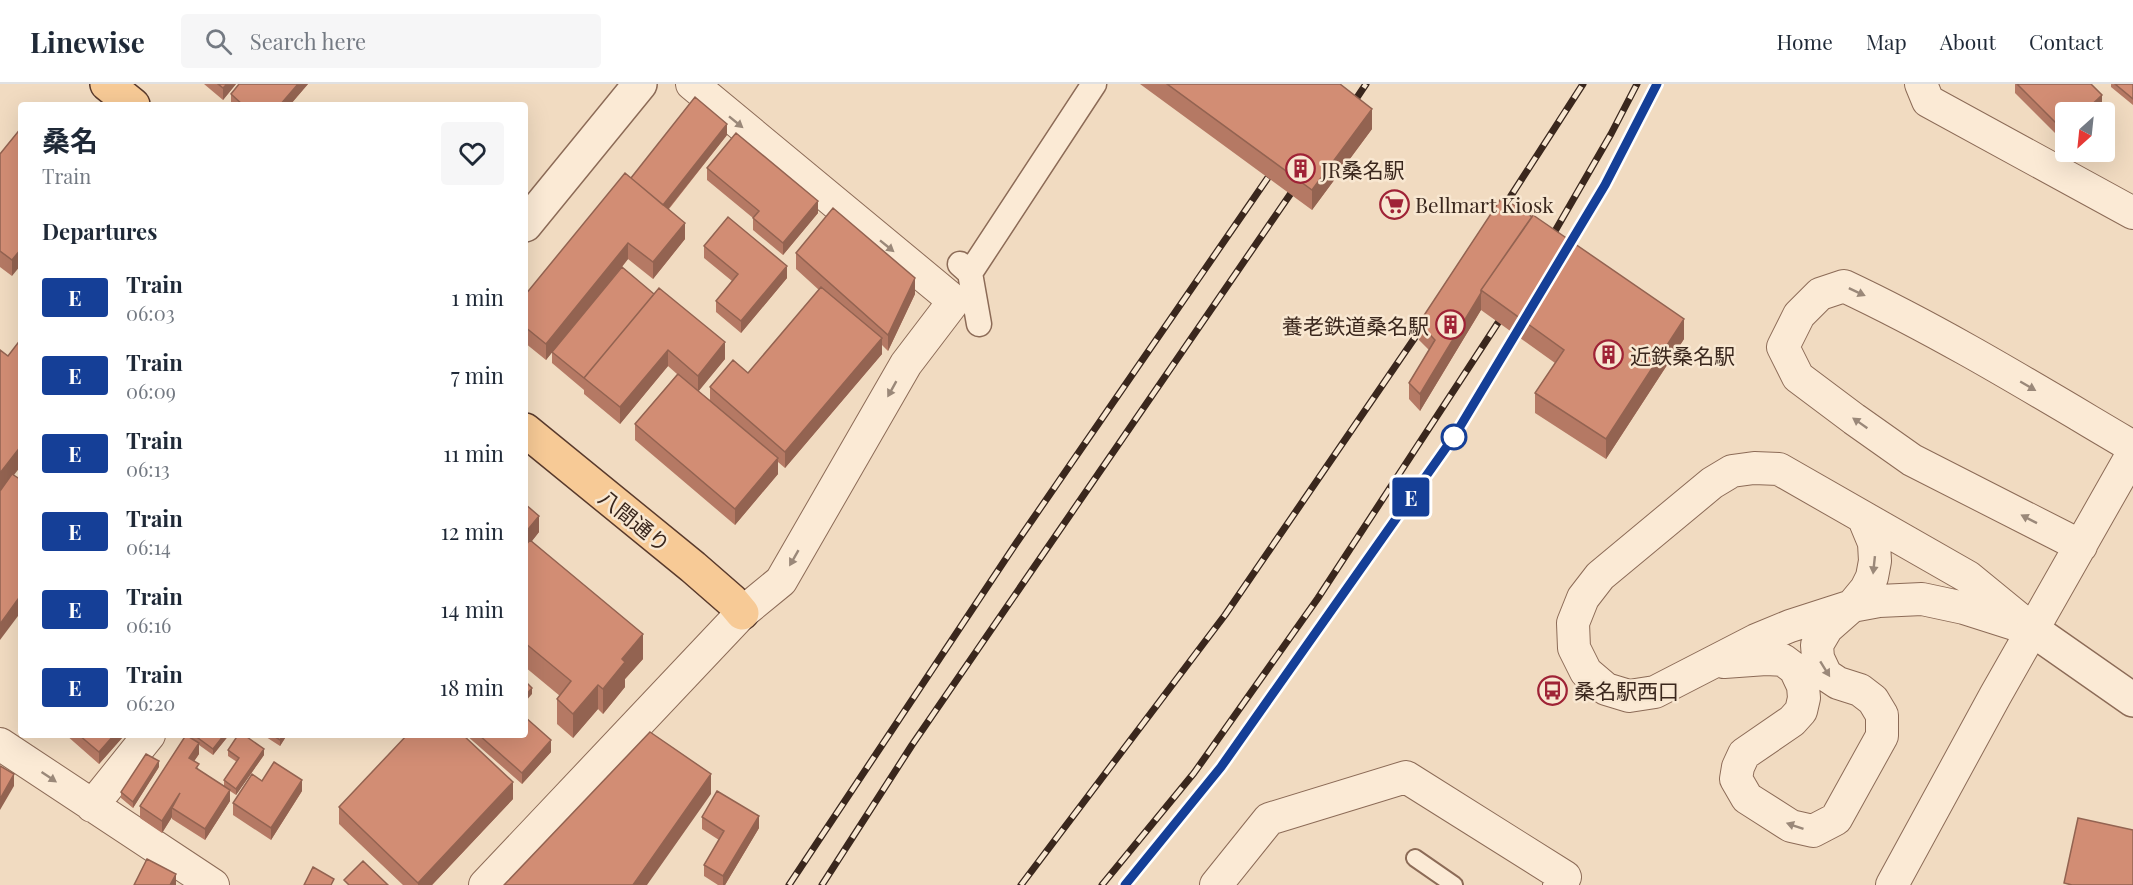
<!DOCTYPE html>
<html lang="en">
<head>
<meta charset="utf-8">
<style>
	:root { --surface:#fff; --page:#f6f6f7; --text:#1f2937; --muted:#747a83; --line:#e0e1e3 }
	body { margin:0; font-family:"Playfair Display","Noto Sans JP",serif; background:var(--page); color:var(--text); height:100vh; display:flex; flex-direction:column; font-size:22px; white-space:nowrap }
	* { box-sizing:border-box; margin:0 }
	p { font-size:20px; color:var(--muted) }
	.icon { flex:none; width:33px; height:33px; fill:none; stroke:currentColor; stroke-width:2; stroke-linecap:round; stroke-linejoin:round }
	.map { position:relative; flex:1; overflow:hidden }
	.sheet { position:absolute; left:18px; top:18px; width:510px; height:636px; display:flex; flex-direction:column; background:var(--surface); border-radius:6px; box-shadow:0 6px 24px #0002 }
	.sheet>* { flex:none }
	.badge { padding:0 12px; border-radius:4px; font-size:21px; line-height:39px }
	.needle { width:39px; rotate:207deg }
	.fabs { position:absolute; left:2055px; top:18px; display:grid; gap:12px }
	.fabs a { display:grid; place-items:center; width:60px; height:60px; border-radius:6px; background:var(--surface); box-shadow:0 6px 24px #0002; font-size:30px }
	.map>.badge { position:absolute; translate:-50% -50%; box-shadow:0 0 0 3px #fff }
	h2 { padding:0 24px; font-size:22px; line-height:54px }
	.round { display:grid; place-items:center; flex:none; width:63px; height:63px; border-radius:6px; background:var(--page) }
	.overview { display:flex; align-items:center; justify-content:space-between; height:102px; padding:0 24px }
	h1 { font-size:28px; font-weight:700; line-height:45px }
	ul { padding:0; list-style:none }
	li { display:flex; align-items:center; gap:18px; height:78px; padding:0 24px }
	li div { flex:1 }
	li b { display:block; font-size:22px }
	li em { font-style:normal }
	li .badge { min-width:66px; font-weight:700; text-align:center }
	header { display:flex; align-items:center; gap:36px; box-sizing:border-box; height:84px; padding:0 30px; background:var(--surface); border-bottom:2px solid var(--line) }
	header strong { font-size:28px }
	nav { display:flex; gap:33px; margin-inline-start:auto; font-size:21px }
	.search { width:420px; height:54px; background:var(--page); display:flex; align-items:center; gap:15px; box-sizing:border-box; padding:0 21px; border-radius:6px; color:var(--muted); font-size:22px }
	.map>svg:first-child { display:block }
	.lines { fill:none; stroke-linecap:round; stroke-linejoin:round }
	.service-casing { stroke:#8c6b57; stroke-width:20 }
	.pedestrian-casing { stroke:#8c6b57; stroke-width:27 }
	.minor-casing { stroke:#8c6b57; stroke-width:34 }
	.tertiary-casing { stroke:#8c6b57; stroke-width:36 }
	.primary-casing { stroke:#593a2c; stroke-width:36 }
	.service { stroke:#fbead5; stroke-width:16 }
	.pedestrian { stroke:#fbead5; stroke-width:24 }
	.minor { stroke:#fbead5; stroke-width:32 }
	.tertiary { stroke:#fbead5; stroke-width:33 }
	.primary { stroke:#f7ca96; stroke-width:33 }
	.rail-casing { stroke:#3a271d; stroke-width:7 }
	.rail { stroke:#f8e7d1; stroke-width:4.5; stroke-dasharray:14; stroke-linecap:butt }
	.wall { fill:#b57964 }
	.shaded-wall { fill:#936351 }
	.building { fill:#d28d74; stroke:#936351; stroke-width:1.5 }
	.oneway { fill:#9a8879 }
	.line-casing { stroke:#fff; stroke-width:14 }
	.line { stroke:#153f97; stroke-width:9 }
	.stop-dot { fill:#fff; stroke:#153f97; stroke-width:3 }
	.labels { text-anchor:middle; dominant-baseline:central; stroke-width:5; stroke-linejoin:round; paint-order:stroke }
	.poi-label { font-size:21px; fill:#3a271d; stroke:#f8e7d1; text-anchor:start }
	.street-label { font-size:21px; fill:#3a271d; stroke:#f8e7d1 }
</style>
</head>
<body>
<header>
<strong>Linewise</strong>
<div class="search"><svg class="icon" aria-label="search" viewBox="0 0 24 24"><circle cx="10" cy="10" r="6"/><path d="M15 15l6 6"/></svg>Search here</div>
<nav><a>Home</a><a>Map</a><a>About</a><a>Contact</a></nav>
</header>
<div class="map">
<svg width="2133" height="801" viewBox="0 0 2133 801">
	<rect width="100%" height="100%" fill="#f1dbc1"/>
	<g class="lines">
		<defs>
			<path id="service" d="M1415,774L1454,801"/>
			<path id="pedestrian" d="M960,180L970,189L979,240
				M970,189L1094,0"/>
			<path id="minor" d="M1921,0L1928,17L2133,129
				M1754,384L1779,385L1968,493L2033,546L1964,524L1922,515L1879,517L1852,522L1790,542L1756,556L1655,608L1629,612L1606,605L1586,588L1574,564L1573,539L1583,514L1600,492L1712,399L1732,387Z
				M2081,462L1912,376L1854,335L1798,293L1783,263L1799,231L1820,210L1844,202C1944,249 2038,307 2133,363
				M1724,578L1766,575L1783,576L1795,585L1803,602L1804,614L1801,627L1792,637L1744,670L1738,683L1736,695L1747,714L1791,742L1813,747L1836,735L1882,652V631L1873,616L1860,606L1838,599L1826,591L1818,574L1817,561L1827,544L1852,522L1866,505L1872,493L1875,477L1874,459L1864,435
				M0,660L213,801
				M92,722L149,651
				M485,801L742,529L781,497L906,280L954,217L692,0
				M1216,801L1269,735L1406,693L1565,793L1559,801
				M1892,801L1995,612L2133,369"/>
			<path id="tertiary" d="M525,141L640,0
				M2033,546L2133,616"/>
			<path id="primary" d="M107,0L133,21
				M525,346L693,483L732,517L742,529"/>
		</defs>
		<use href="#service" class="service-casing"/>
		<use href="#pedestrian" class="pedestrian-casing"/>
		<use href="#minor" class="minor-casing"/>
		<use href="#tertiary" class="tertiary-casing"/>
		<use href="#primary" class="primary-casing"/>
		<use href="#service" class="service"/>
		<use href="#pedestrian" class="pedestrian"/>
		<use href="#minor" class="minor"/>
		<use href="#tertiary" class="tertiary"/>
		<use href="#primary" class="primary"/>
		<defs>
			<path id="rail" d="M1348,27L1366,0
				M1498,132L1583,0
				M1547,161L1611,50L1637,0
				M1564,171L1605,101L1657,0
				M789,801L1017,458L1278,79
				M822,801L912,661L1300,96
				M1021,801L1225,531L1429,233
				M1102,801L1194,689L1318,514L1507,225
				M1125,801L1221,683L1455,351L1524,238"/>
		</defs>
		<use href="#rail" class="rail-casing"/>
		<use href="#rail" class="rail"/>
	</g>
	<path class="wall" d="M204,0H236L223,16Z
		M239,0H308L290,21H231V10Z
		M1140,0H1340L1372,45L1312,126Z
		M2015,0H2091L2102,22L2066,28L2065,59L2015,9Z
		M2111,0H2133V21L2111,3Z
		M21,44L12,192L0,183V70Z
		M727,51L669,125L685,155L653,195L628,175L622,183L725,275L698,307L710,316V303L748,289L819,206L796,185V169L915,210L888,267L882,261V270L785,384L778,378V390L735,441L635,356V340L677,290L668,282L620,340L584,310V306L552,279V268L546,276L525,259V211L631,94Z
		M707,84L818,129L783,171L753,146V134L707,96Z
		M1502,113L1684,255L1606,375L1535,329V309L1555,279L1481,226L1420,327L1409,315V299L1429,266L1419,256V239Z
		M704,162L787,194L741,249L716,228V217L732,197L704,174Z
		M525,420L539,448L531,458L643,575L625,595V603L603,630L598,625L573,654L557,640V615L560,612L525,583Z
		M66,651H122V654L99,680Z
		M186,651H229L213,671L199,661V670L194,677L199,686L224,702V696L237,678L228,672V666L264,671L236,711L230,707V717L205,756L172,735V733L162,749L140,734V722Z
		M263,651H287L280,662Z
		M466,651H525L551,668L522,700Z
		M159,683L133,724L121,714V708Z
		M302,707L271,756L233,731V719Z
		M513,715L432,801H403L339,740V723Z
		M702,733L759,744L725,801H718L704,792V781L719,756L702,745Z"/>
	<path class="shaded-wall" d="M227,0H236L223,16V4Z
		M298,0H308L290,21H280Z
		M2102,11V22L2096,28H2084Z
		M1372,25V45L1312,126V106Z
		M727,40V51L661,134V123Z
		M818,117V129L783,171V159Z
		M685,139V155L653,195V178Z
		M628,159V175L546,276V260Z
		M21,165V181L12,192V176Z
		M787,182V194L741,249V237Z
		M915,194V210L888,267V251Z
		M1481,209V226L1420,327V310Z
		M1684,235V255L1606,375V355Z
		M882,254V270L785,384V368Z
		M725,258V275L698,308V292Z
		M668,266V282L620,340V323Z
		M21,362V382L0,409V389Z
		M778,374V390L735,441V425Z
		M539,432V448L525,466V449Z
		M21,511V528L0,556V540Z
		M643,550V575L625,595V603L603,630V605L622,575Z
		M598,601V625L573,654V630Z
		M532,604V610L525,618V612Z
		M114,651H122V654L99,680V668Z
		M224,651H229L213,671V665Z
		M283,651H287L280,662V656Z
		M551,656V668L522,700V689Z
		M199,659V670L189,685V674Z
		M264,665V671L236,711V705Z
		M159,677V683L133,724V718Z
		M14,690V702L0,726V715Z
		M711,690V710L647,801H633Z
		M302,696V707L271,756V744Z
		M513,698V715L432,801H418V799Z
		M230,706V717L205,756V745Z
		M180,709L172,724V733L162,749V737Z
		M759,732V744L725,801H723V792Z
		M176,790V801H170Z"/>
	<path class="building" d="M218,0H227L223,4Z
		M239,0H298L280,21H243L231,10Z
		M1167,0H1340L1372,25L1312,106Z
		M2017,0H2091L2102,11L2084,28H2066L2065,48Z
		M2115,0H2133V15Z
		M695,13L727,40L663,121L631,94Z
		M21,44V165L12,176L0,167V70Z
		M736,49L818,117L783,159L753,134L759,127L707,84Z
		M625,89L685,139L653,178L628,159L546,260L525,243V211Z
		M1502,113L1532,133L1481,206V209L1420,310L1409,299L1435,256L1419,239Z
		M833,124L915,194L888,251L796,169Z
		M1533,131L1684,235L1606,355L1535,309L1564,266L1481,206Z
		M728,133L787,182L741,237L716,217L738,190L704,162Z
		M622,183L654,210L584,294L552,268Z
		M821,203L882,254L785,368L710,303L733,276L748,289Z
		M659,204L725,258L698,292L668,266L620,323L584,294Z
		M21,255V362L0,389V266L8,272Z
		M678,290L778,374L735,425L635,340Z
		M12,390L21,396V511L0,540V407Z
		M525,420L539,432L525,449Z
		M530,456L643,550L622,575L625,578L603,605L598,601L573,630L557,615L571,597L525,559V462Z
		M525,597L532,604L525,612Z
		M525,633L551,656L522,689L479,651H525Z
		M650,648L711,690L633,801H504Z
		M79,651H114L99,668Z
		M186,651L199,659L189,674L199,680L196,684L230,706L205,745L172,724L180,709L162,737L140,722Z
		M194,651H224L213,665Z
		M238,651H244L264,665L236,705L224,696L239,674L228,666Z
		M272,651H283L280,656Z
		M407,651H463L513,698L418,799L339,723Z
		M146,670L159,677L133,718L121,708Z
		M274,678L302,696L271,744L233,719L252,690L262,697Z
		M0,682L14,690L0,715Z
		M717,707L759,732L723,792L704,781L724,747L702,733Z
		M2078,734L2133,746V801H2072L2064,799Z
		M147,775L176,790L170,801H134Z
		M363,777L388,801H349L344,796Z
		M313,783L334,795L331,801H304Z"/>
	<defs><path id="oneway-solid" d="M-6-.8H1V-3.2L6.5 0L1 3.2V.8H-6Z" transform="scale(1.5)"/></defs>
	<g class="oneway">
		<use href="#oneway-solid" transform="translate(736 38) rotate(39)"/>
		<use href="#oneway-solid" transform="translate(887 162) rotate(39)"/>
		<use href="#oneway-solid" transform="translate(1857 208) rotate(25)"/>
		<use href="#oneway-solid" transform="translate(2028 302) rotate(30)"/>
		<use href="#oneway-solid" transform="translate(892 305) rotate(119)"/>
		<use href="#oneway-solid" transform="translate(1860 339) rotate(-145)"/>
		<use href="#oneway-solid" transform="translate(2029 435) rotate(-153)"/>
		<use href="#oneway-solid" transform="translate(794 474) rotate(120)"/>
		<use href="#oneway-solid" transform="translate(1874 481) rotate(96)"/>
		<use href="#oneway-solid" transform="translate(1825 585) rotate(58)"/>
		<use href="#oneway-solid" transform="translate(49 693) rotate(34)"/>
		<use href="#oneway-solid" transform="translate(1795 742) rotate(-161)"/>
	</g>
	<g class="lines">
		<defs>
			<path id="line" d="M1125,801L1221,683L1455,351L1605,101L1657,0"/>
		</defs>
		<use href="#line" class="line-casing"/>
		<use href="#line" class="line"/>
	</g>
	<defs>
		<symbol id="building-ring" viewBox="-11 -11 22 22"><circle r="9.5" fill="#f8e7d1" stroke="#9f2336" stroke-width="1.5"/><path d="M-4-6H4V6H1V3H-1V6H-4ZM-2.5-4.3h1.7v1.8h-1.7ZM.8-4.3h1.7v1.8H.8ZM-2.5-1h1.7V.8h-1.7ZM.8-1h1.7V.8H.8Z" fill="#9f2336"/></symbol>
		<symbol id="supermarket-ring" viewBox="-11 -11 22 22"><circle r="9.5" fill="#f8e7d1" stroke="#9f2336" stroke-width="1.5"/><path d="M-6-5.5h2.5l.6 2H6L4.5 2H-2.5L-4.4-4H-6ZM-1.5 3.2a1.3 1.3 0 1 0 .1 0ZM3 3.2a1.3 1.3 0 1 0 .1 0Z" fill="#9f2336"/></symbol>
		<symbol id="bus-ring" viewBox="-11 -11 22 22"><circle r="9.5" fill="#f8e7d1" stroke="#9f2336" stroke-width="1.5"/><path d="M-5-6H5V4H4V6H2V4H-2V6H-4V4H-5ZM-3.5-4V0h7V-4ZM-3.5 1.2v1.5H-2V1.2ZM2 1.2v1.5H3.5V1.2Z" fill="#9f2336"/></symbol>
	</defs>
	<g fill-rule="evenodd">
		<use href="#building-ring" x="1284" y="68" width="33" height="33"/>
		<use href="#supermarket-ring" x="1378" y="104" width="33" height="33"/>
		<use href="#building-ring" x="1434" y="224" width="33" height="33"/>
		<use href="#building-ring" x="1592" y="254" width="33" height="33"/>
		<use href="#bus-ring" x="1536" y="590" width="33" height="33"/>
	</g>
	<circle class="stop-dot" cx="1454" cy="353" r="12"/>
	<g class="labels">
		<g class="poi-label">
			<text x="1321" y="85">JR桑名駅</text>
			<text x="1415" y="120">Bellmart Kiosk</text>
			<text x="1429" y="241" text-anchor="end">養老鉄道桑名駅</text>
			<text x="1630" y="271">近鉄桑名駅</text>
			<text x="1574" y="606">桑名駅西口</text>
		</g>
		<g class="street-label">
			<text transform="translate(635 436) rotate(39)">八間通り</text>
		</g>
	</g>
</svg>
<div class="fabs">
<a><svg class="needle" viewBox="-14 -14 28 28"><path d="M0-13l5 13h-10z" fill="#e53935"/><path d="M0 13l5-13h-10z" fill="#747a83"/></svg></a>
</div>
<b class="badge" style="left:1411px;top:413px;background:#153f97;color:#fff">E</b>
<section class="sheet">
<div class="overview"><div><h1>桑名</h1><p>Train</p></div><a class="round"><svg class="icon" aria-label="heart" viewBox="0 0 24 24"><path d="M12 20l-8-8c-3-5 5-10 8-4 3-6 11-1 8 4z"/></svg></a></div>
<h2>Departures</h2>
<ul>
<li><span class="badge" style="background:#153f97;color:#fff">E</span><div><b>Train</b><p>06:03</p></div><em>1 min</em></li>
<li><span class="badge" style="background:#153f97;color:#fff">E</span><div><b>Train</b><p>06:09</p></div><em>7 min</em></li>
<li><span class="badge" style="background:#153f97;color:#fff">E</span><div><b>Train</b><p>06:13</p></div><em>11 min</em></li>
<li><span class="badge" style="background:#153f97;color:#fff">E</span><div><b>Train</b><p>06:14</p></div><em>12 min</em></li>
<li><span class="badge" style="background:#153f97;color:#fff">E</span><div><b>Train</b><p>06:16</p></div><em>14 min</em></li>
<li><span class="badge" style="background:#153f97;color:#fff">E</span><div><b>Train</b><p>06:20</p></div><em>18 min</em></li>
</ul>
</section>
</div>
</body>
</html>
